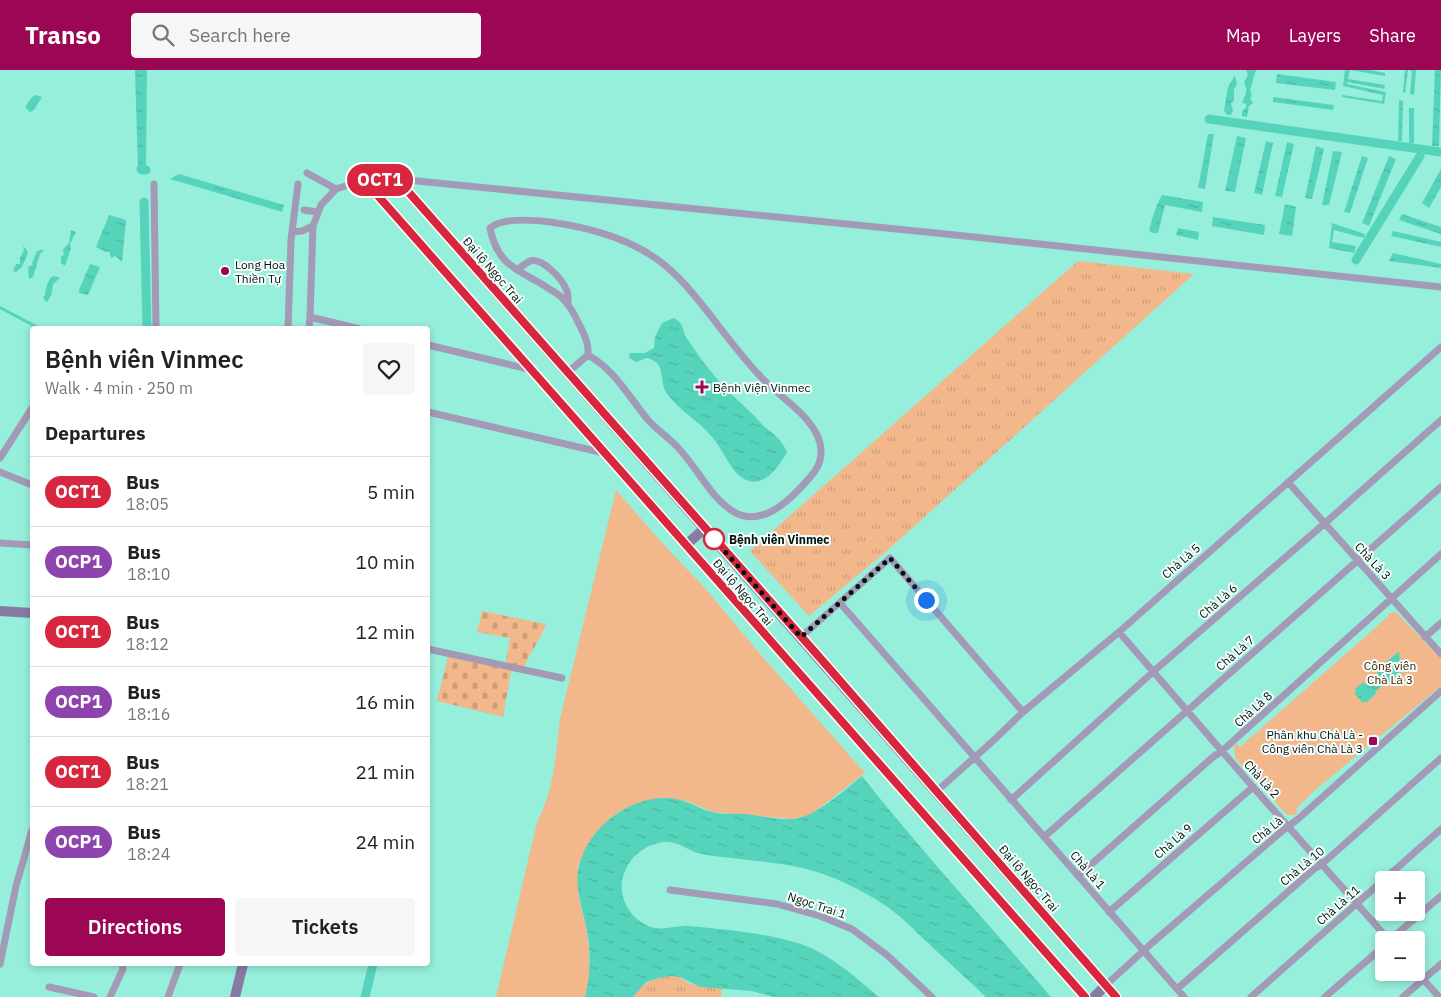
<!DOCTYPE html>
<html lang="en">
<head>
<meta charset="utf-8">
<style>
	:root { --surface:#fff; --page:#f6f6f6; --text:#222; --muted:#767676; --line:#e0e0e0; --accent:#9b0655 }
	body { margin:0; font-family:"IBM Plex Sans",sans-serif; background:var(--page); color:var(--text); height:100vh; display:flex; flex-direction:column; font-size:19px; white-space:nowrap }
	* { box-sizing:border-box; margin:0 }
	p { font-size:16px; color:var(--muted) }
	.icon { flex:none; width:28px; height:28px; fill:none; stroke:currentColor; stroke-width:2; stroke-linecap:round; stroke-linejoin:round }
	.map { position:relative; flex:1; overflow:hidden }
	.details { position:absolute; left:30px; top:256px; width:400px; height:640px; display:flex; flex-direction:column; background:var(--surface); border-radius:5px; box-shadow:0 2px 8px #0003 }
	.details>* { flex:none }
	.badge { padding:0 10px; border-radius:16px; font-size:18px; line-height:32px }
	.fabs { position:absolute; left:1375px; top:801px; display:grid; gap:10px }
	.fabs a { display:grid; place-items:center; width:50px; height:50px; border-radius:5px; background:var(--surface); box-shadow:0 2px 8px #0003; font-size:25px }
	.you { position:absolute; width:25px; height:25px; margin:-12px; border:4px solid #fff; border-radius:50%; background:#1a73e8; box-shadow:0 0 0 8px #1a73e833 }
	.map>.badge { position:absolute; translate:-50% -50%; box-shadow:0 0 0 2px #fff }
	h2 { padding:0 15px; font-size:19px; line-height:45px }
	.round { display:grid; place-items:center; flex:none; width:52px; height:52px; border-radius:5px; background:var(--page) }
	.overview { display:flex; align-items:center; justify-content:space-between; height:85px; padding:0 15px }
	h1 { font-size:24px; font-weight:600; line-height:38px }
	.cta { display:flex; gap:10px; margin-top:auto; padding:10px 15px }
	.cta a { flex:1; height:58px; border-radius:5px; background:var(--accent); color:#fff; font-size:20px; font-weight:600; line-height:58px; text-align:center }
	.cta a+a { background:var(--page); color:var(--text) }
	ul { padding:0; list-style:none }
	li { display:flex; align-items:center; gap:15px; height:70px; padding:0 15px; border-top:1px solid var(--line) }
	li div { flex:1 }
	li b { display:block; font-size:19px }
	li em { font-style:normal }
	li .badge { min-width:55px; font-weight:700; text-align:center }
	header { display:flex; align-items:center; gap:30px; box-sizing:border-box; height:70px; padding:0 25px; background:var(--accent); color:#fff }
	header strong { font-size:24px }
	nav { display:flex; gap:28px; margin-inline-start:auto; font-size:18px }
	.search { width:350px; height:45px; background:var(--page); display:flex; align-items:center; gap:12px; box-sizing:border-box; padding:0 18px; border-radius:5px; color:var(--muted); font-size:19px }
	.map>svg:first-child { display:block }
	.grass { fill:url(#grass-tufts) }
	.cemetery { fill:url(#cemetery-stones) }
	.park { fill:#f2b88c }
	.water { fill:url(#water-ripples) }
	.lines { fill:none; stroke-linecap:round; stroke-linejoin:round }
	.canal { stroke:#56d4bb; stroke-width:9 }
	.street { stroke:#a29ab6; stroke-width:7 }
	.secondary { stroke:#877ba3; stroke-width:10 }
	.line-casing { stroke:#fff; stroke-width:11 }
	.line { stroke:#d7263d; stroke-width:8 }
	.walk { stroke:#00130e; stroke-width:5; stroke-dasharray:0 9 }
	.poi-dot { fill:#9b0655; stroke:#f6fefc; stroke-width:2 }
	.stop-dot { fill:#fff; stroke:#d7263d; stroke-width:2.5 }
	.labels { text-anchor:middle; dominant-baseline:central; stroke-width:4; stroke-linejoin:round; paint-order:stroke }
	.poi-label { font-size:12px; fill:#00130e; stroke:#f6fefc; text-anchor:start }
	.street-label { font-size:12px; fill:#00130e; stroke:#f6fefc }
	.stop-label { font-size:12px; font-weight:bold; fill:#00130e; stroke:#f6fefc; text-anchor:start }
	.park-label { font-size:12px; fill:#442000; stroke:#f6fefc }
</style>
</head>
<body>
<header>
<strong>Transo</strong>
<div class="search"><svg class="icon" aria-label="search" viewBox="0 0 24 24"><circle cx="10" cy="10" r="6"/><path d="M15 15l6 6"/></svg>Search here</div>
<nav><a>Map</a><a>Layers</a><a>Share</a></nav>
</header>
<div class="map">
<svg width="1441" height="927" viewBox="0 0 1441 927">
	<defs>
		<pattern id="grass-tufts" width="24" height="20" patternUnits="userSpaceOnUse" patternTransform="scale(1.25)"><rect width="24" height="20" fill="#f2b88c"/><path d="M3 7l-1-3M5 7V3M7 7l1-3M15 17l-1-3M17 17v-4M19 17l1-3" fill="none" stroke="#ce9d78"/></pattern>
		<pattern id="cemetery-stones" width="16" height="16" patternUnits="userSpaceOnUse" patternTransform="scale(1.25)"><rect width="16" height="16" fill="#f2b88c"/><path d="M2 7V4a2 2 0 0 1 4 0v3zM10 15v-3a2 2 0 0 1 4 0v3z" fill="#ce9d78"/></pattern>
		<pattern id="water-ripples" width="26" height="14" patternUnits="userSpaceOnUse" patternTransform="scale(1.25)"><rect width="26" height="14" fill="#56d4bb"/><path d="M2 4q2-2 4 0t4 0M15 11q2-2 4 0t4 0" fill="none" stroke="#49b5a0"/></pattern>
	</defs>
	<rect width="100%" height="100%" fill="#96efdb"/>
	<path class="grass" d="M1078,191L1194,204L889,479L809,546L750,481Z
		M671,906L680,907L690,914L722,918L721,927H633C642,912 654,908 671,906Z"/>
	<path class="cemetery" d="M482,541L546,554C540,572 529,582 523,600L511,602L503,647L437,631L449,583L505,596L510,568L477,562Z"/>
	<path class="park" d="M616,420L663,474L704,517L761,585L865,703L810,745L792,749L713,742L686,731L665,728L638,733L620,741L609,749L591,769L578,797L579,829L586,856L589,880V912L585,927H496L537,752C554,721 556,683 560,649Z
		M1394,542L1397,543L1441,589V616L1315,720L1296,739L1298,742L1294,745H1287L1235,688L1234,677L1236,674L1240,677L1384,550L1389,546L1387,544Z"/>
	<path class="water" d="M135,0H147L146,100H138Z
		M1246,0H1256C1253,7 1253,13 1250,20L1252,26L1250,28L1253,33L1249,36L1247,47L1242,46V42L1246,37V34L1242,33C1245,23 1249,24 1244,12L1248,5Z
		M1345,0H1370L1385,3V6L1350,0L1348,9L1385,15L1384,19L1348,12L1347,14L1386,22L1384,34L1342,27V25L1382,31L1383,25L1343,16Z
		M1405,0H1416L1414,25L1410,24L1412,1L1408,0L1405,23L1403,22Z
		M1435,0H1441L1439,76H1432Z
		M1277,4L1336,12L1335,20L1276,13Z
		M1235,5L1237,15L1234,19V31L1231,33L1233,41L1231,45H1227L1224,41L1228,17Z
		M36,25L42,27L34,40L30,42L25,37L32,27Z
		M1273,27L1334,35L1333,40L1273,32Z
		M1399,30L1403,31L1402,71H1398Z
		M1409,38H1414V73H1409Z
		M1208,64H1214L1205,119L1198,118Z
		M1237,66L1246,68L1235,122L1225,121Z
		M1266,71L1273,73L1262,125L1254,123Z
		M1287,72L1294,74L1282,127L1275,126Z
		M1316,76L1324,79L1312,129L1305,128Z
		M1333,81L1342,82L1329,135H1322Z
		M1362,86L1368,88L1350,143L1344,142Z
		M1389,86L1396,89L1369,156L1362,153Z
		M1441,99V117L1429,138L1422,133Z
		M179,104L284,135L282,142L170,109Z
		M1162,125L1203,132L1202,142L1165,135L1158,163H1152L1149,160C1153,147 1155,137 1162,125Z
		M1285,134L1296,137L1292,166L1279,164Z
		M1402,144L1441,157V164L1399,150Z
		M109,145L126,150L122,192L115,186L111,188L109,181L106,182L96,177Z
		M1213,147L1265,155L1264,165L1212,156Z
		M1332,153L1365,164L1364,168L1334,160L1332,172L1356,176L1354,183L1329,178Z
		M1178,158L1199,162L1198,170L1176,165Z
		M71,160L76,162L70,174L71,178L65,196L61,193V186L64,185L63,179L69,173Z
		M1393,161L1441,172V177L1391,166Z
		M23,176L26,179L28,183L22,197L16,202L13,201L16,194H20V188L24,180Z
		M44,180L40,184L33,207L29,209L28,200L29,196L33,195L32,193L37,181Z
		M1393,183L1441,194V198L1389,191Z
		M90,194L100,197L88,225L79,223V220Z
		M53,206L60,208L53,214C52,221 52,226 47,232L45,231L43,227L45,226C45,220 48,209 53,206Z
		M0,236L44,259H37L0,239Z
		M674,248C686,255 681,260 688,270C697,284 707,297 718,310C730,325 746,336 759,351C769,363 779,364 787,382C778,398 762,422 741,407C731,400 721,377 712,367C699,351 681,342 668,325C657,312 669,294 647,288L636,292L629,288L630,283H645L654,278L655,267L662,253Z
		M1398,582H1399L1400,590L1410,594L1388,614L1386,612L1375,622L1376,624L1366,633L1365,631L1363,633L1354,623L1356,621L1355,619L1363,612L1365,614L1378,603L1377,600Z
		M862,706C922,782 988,853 1051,927H986C967,909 947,891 928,873C915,861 903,848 889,838C872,826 854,817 836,809C793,790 747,792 702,784C688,782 679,770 663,772C644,775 628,788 623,807C619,819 624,836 633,845C638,851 648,857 656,858C667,860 678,855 689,856C722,859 763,863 794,872C827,881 854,906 879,927H773L752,921L700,917L680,907L671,906L659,908L646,912L633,927H585C591,903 591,879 586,856C582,836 574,816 579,796C588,758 627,728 665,728C683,727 696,738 712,742C723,745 735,743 746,744C761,746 777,750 791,749C814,749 844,720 862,706Z"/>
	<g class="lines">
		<path class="canal" d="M1209,49L1441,82
			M142,100L141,99L146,100
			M144,132L147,259
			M1356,190L1420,86
			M365,927L373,894"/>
		<path class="street" d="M307,103L336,119
			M154,114L156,259
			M304,140L317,142
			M292,162L302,161L313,156L321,135L336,119L364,110L397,109L946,164L1441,217
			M517,200C521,197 526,193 530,191C542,187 562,209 566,219C569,224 568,229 568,234
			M310,247L313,156
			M288,259L291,170L298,114
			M309,259L310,247L360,259
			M428,275L532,300
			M567,303L588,285C589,274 585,265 580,256C575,245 570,235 561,227C557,223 550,220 545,216C516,199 497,194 490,158C503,147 534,150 550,152C586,157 628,168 658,190C679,205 695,226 711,246C727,267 742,287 760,306C778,326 807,342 818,367C821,374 822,382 820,390C818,400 810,407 803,415C787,433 760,457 734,442C711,428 699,401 681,381C671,369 658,361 648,350C628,326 616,301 588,285
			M428,342L604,383
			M0,388L32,338
			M0,402L32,415
			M1288,412C1339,470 1390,527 1441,584
			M0,473L32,475
			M840,533L1184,927
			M1119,562L1253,717L1389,870
			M801,567L890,488L1023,642
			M1425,567L1441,553
			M428,579L562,608
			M937,721L994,670L1023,642L1119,562L1441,277
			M1011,730L1154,601L1324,454L1441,350
			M1044,767L1441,417
			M1078,806L1213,687L1222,681L1441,484
			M670,820L777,834L820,846L852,859L887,885L932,927
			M1109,842L1253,717
			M1390,870L1441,826
			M0,894L16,816L32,760
			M1416,901L1439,927
			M1106,915L1152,873L1281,762L1298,749L1441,621
			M49,917L94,927
			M1177,919L1314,799L1321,795L1441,688
			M110,927L123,899L122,894
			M168,927L180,894
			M1251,927L1441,759
			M1325,927L1384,876
			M1403,927L1441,894"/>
		<path class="secondary" d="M397,109L1116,927
			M364,110L1085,927
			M686,475L705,458
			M0,541L32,543
			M235,927L243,894
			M1094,927L1106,915"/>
	</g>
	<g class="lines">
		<defs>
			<path id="line" d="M1085,927L364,110L397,109L814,581L1116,927"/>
		</defs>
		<use href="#line" class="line-casing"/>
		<use href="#line" class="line"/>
		<path class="walk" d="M714,469L801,567L890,488L926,530"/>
	</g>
	<g class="poi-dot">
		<circle cx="225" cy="201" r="5"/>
		<path d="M699.5 309.5h5v5h5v5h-5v5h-5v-5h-5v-5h5z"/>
		<rect x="1368" y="666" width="10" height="10" rx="2.5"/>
	</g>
	<circle class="stop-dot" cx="714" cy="469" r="10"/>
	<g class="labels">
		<g class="poi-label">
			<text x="235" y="194">Long Hoa<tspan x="235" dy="14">Thiền Tự</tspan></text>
			<text x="713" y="317">Bệnh Viện Vinmec</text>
			<text x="1363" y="664" text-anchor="end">Phân khu Chà Là -<tspan x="1363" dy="14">Công viên Chà Là 3</tspan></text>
		</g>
		<g class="street-label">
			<text transform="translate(493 200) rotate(49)">Đại lộ Ngọc Trai</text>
			<text transform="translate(1181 491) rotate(-41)">Chà Là 5</text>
			<text transform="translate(1373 491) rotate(47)">Chà Là 3</text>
			<text transform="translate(743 522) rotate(49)">Đại lộ Ngọc Trai</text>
			<text transform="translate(1218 531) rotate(-41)">Chà Là 6</text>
			<text transform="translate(1235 583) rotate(-41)">Chà Là 7</text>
			<text transform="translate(1253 639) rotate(-42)">Chà Là 8</text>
			<text transform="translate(1262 709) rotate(48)">Chà Là 2</text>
			<text transform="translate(1267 760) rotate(-39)">Chà Là</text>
			<text transform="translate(1173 771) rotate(-41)">Chà Là 9</text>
			<text transform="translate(1302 796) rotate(-40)">Chà Là 10</text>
			<text transform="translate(1088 800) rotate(49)">Chà Là 1</text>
			<text transform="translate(1029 808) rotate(49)">Đại lộ Ngọc Trai</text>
			<text transform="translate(817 835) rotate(18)">Ngọc Trai 1</text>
			<text transform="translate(1338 835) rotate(-41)">Chà Là 11</text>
		</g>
		<g class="stop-label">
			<text x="729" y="469">Bệnh viên Vinmec</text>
		</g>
		<g class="park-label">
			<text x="1390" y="595">Công viên<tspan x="1390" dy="14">Chà Là 3</tspan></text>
		</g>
	</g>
</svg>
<div class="fabs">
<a>+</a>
<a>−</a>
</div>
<div class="you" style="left:926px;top:530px"></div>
<b class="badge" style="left:380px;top:110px;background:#d7263d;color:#fff">OCT1</b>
<section class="details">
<div class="overview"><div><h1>Bệnh viên Vinmec</h1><p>Walk · 4 min · 250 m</p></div><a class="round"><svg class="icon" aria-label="heart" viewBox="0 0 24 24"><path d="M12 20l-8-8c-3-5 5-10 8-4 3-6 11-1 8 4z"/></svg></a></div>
<h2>Departures</h2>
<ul>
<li><span class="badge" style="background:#d7263d;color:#fff">OCT1</span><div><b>Bus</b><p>18:05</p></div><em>5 min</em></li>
<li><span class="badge" style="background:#8e44ad;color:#fff">OCP1</span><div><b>Bus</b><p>18:10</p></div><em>10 min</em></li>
<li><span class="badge" style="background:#d7263d;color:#fff">OCT1</span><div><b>Bus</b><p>18:12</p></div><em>12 min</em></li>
<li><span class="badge" style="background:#8e44ad;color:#fff">OCP1</span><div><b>Bus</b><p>18:16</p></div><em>16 min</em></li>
<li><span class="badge" style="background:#d7263d;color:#fff">OCT1</span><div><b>Bus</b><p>18:21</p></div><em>21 min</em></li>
<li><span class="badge" style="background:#8e44ad;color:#fff">OCP1</span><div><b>Bus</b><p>18:24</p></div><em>24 min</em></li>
</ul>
<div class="cta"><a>Directions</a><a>Tickets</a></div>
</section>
</div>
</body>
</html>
